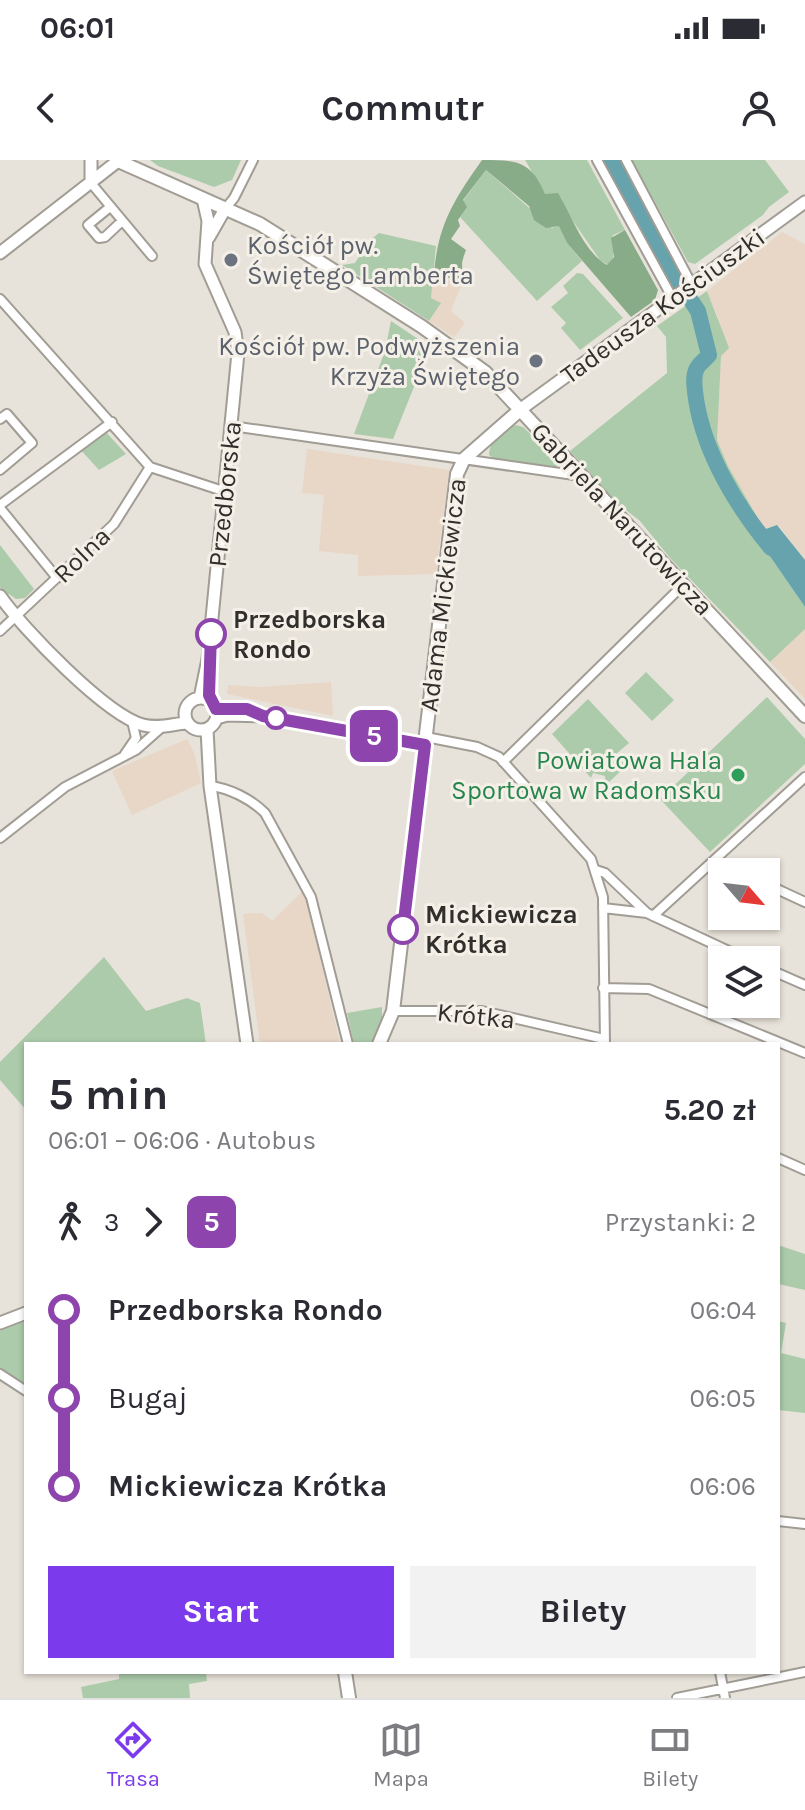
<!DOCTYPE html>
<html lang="pl">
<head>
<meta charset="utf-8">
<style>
	:root { --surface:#fff; --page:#f2f2f3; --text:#2b2b33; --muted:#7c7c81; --line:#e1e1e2; --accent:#7c3aed }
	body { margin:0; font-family:Karla,sans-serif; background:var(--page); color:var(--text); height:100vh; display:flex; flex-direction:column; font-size:30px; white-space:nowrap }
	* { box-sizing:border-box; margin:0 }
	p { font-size:26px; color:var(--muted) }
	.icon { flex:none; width:44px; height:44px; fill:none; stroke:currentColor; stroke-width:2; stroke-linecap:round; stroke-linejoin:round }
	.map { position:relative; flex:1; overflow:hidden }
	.drawer { position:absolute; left:24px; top:882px; width:756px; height:632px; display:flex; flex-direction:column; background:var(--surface); border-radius:0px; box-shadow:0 2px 6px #0004 }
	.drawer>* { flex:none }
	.badge { padding:0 16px; border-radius:12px; font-size:28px; line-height:52px }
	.needle { width:52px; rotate:118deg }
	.buttons { position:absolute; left:708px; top:698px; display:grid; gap:16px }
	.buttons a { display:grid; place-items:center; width:72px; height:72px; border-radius:0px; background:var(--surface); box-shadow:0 2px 6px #0004; font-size:40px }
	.map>.badge { position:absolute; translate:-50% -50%; box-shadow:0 0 0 4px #fff }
	.legs { display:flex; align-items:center; gap:12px; height:88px; padding:0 24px; font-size:26px }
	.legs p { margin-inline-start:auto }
	.overview { display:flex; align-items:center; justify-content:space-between; height:136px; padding:0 24px }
	h1 { font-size:44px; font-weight:700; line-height:60px }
	.button { display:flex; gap:16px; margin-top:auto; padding:16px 24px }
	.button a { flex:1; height:92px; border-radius:0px; background:var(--accent); color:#fff; font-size:32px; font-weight:700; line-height:92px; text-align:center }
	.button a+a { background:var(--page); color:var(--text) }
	ul { padding:0 24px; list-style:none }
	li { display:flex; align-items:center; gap:28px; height:88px; font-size:30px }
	li i { display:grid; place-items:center; width:12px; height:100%; margin:0 10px; background:currentColor }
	li i::after { content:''; width:20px; height:20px; margin:-10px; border:6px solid; border-radius:50%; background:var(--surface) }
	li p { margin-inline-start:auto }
	li:first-child i { background:linear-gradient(#0000 50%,currentColor 0) }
	li:last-child i { background:linear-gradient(currentColor 50%,#0000 0) }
	.status { display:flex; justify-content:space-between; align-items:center; height:56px; padding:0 40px; background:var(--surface); direction:ltr }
	.status svg { height:22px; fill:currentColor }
	header { display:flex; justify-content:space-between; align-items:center; height:104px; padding:0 24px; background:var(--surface); font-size:36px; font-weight:700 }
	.menu { display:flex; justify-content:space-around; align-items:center; height:112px; border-top:2px solid var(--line); background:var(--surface); font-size:22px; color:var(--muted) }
	.menu a { display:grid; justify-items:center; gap:4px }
	.menu .active { color:var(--accent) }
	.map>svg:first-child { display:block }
	.commercial { fill:#e8d6c6 }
	.industrial { fill:#e8d6c5 }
	.green { fill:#abcbaa }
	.forest { fill:#88ab88 }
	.water { fill:#66a3ac }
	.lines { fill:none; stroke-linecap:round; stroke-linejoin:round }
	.river { stroke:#66a3ac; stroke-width:16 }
	.street-casing { stroke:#a19c94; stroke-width:12 }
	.secondary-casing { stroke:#a19c94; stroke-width:15 }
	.primary-casing { stroke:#a19c94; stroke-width:16 }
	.street { stroke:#fff; stroke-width:8 }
	.secondary { stroke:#fff; stroke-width:11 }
	.primary { stroke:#fff; stroke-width:12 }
	.line-1-casing { stroke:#fff; stroke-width:18 }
	.line-1 { stroke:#8e44ad; stroke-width:12 }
	.worship-dot { fill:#6b7280; stroke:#f5f0e7; stroke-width:3 }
	.stop-1-dot { fill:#fff; stroke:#8e44ad; stroke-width:4 }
	.leisure-dot { fill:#2e9e5b; stroke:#f5f0e7; stroke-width:3 }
	.labels { text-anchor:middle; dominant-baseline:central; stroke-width:6; stroke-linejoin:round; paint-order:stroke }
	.worship-label { font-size:26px; fill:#5b616d; stroke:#f5f0e7; text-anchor:start }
	.street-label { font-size:26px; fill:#312f2c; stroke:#f5f0e7 }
	.stop-label { font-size:26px; font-weight:bold; fill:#312f2c; stroke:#f5f0e7; text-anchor:start }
	.leisure-label { font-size:26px; fill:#27864d; stroke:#f5f0e7; text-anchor:end }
</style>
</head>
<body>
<div class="status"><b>06:01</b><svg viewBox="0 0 49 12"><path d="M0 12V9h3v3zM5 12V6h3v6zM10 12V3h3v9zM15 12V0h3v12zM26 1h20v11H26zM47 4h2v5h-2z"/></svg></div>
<header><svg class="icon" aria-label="back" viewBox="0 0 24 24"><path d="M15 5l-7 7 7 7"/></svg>Commutr<svg class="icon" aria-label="person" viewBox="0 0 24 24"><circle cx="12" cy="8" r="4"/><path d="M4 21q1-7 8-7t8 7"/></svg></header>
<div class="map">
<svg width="805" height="1538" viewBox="0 0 805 1538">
	<rect width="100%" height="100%" fill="#e8e3da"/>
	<path class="commercial" d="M782,72L805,84V400L780,367L777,365L764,369L728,306L717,279L721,196L718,157L707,131Z
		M434,114L463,121L451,151L465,163L454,177L429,161L441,144L431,138Z
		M307,289L449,310L436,414L358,416V395L319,391L324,335L302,333Z
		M331,522L333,556L227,534L228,525L261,527Z
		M187,579L194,592L201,623L132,655L112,611Z
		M304,730L340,884H260L243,754L262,753L272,761Z"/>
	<path class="industrial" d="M805,469V539L770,502Z"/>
	<path class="green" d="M150,0H241L232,20L214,27L158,6Z
		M525,0H587L625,70L613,75C610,86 618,97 608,105L600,100L566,51L561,38L545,34Z
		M602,0H610L669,110L674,125L672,127Z
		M614,0H621L683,116L680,121Z
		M632,0H765L789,32L769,47L763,55L695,104L688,102Z
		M486,10L552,68L559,65L567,83L582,101L537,141L460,57L463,53V41Z
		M379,73L436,86L431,138L441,143L429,161L342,105L355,103L369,81Z
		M577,113L583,114L623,158L580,190L561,168L566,163L551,147L568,133L563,126Z
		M707,131L729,188L721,196L717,280L728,306L764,369L758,372V379L805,447V469L770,502L670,398L640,361L617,343L570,291L667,213L666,177L657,166Z
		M391,161L430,187L393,279L354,274L385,191Z
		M516,265L523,267L559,301L558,306L554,308L493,298L489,295C489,280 502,269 516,265Z
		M105,271L126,294L99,310L79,288Z
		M0,385L34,429L25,438L16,439L9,434L6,436L0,427Z
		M646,512L674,540L652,561L625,533Z
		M767,537L805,579V604L710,692L660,639Z
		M588,539L629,583L616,594L626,606L605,626V616L593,613L591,618L552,574Z
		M104,797L146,851L187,838L200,843L206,884H26V950L0,920V902Z
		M382,847V865L371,884H354L347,853Z
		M778,1085L805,1094V1130L778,1124Z
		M26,1161V1227L0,1209V1171Z
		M778,1161L786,1163L781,1193L805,1199V1253L778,1250Z
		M119,1512H206L207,1521L189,1524L190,1538H83L81,1527L119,1519Z"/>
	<path class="forest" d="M482,0C516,0 531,0 545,34L558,33C572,56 583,91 607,105L614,97L611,78L625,70L658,130L655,140L631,157L567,83L559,66L546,68L534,60L529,46L486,10L463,40L467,47L458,60L460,66L451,79L466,90C465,93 464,95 463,99C460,107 466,111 457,120L434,114C438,64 454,40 482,0Z"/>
	<path class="water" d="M777,365L805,400V447L758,379L757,372Z"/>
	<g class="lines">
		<path class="river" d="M612,0L677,123
			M690,139L698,151L709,195C706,199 700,203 697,208C692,217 695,230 696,239C704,293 737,347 771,388"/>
		<defs>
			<path id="street" d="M597,0L673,139
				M626,0L692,125
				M91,23L152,96
				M110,47L88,65L99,78L105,77L122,61
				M225,49L234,38L253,0
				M0,139L150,307L226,332
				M0,259L7,254L32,283L0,310
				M232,266L581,316
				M0,345L112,262
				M0,348L57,418
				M0,471L114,364L150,307
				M426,577L477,587L499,597L591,699L603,737L605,884
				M125,594L136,578L132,561
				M503,602L682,426
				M210,626C229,628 251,639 265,653L311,737L348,884
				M0,678L65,627L136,590L162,567
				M715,700L740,712
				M596,710L605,713L647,753
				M766,724L805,742
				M603,748L647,753L748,800
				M653,756L805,617
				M766,808L805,825
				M603,828L649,829L805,893
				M393,851H482L604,879
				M778,998L805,1010
				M0,1214L26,1231
				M778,1361L805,1364
				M720,1512L725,1538
				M677,1538L805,1512"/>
			<path id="secondary" d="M91,23V0
				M209,77L225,49
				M0,93L118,1
				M521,249L805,42
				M0,436C23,469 106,555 143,565C159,569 172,564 187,563
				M185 554a16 16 0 1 1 32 0a16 16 0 1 1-32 0Z
				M200,538L208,499L238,193L235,172L205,104L208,61L203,39
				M217,558L227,555L263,556L425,585
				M207,569L210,626L247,884
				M0,1163L26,1153"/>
			<path id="primary" d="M116,0L260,64L421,166L485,212L805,556
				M379,884L393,851L457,314L464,299L521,249
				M345,1512L349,1538"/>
		</defs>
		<use href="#street" class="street-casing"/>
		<use href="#secondary" class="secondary-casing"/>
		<use href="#primary" class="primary-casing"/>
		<use href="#street" class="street"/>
		<use href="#secondary" class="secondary"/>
		<use href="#primary" class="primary"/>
	</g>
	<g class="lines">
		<defs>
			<path id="line-1" d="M211,474L209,535L216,549H247L263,556L425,585L403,769"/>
		</defs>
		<use href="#line-1" class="line-1-casing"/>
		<use href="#line-1" class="line-1"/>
	</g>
	<g class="worship-dot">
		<circle cx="231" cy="100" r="8"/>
		<circle cx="536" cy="201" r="8"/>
	</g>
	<g class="stop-1-dot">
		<circle cx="211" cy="474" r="14"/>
		<circle cx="276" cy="558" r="10"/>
		<circle cx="403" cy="769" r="14"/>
	</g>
	<circle class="leisure-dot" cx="738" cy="615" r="8"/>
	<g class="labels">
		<g class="worship-label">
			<text x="247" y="85">Kościół pw.<tspan x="247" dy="30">Świętego Lamberta</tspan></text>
			<text x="520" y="186" text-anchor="end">Kościół pw. Podwyższenia<tspan x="520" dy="30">Krzyża Świętego</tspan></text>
		</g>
		<g class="street-label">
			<text transform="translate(663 146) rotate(-36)">Tadeusza Kościuszki</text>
			<text transform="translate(225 334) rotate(-84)">Przedborska</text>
			<text transform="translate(622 359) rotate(47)">Gabriela Narutowicza</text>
			<text transform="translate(82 395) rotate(-44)">Rolna</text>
			<text transform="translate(443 435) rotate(-83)">Adama Mickiewicza</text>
			<text transform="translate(476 856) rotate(6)">Krótka</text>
		</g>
		<g class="stop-label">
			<text x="233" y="459">Przedborska<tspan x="233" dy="30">Rondo</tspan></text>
			<text x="425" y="754">Mickiewicza<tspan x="425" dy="30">Krótka</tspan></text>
		</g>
		<g class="leisure-label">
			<text x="722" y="600">Powiatowa Hala<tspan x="722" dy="30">Sportowa w Radomsku</tspan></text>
		</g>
	</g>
</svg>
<div class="buttons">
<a><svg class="needle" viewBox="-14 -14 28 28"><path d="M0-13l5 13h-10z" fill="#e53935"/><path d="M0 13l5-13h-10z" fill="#7c7c81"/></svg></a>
<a><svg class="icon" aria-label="layers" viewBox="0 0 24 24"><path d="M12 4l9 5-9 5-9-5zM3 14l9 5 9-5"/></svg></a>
</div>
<b class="badge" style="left:374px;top:576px;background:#8e44ad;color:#fff">5</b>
<section class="drawer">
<div class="overview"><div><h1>5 min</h1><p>06:01 – 06:06 · Autobus</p></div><b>5.20 zł</b></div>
<div class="legs"><svg class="icon" aria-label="walk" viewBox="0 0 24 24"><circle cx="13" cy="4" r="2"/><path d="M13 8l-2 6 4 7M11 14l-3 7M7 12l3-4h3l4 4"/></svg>3<svg class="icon" aria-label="forward" viewBox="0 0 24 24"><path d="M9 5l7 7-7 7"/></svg><b class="badge" style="background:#8e44ad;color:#fff">5</b><p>Przystanki: 2</p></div>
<ul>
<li><i style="color:#8e44ad"></i><b>Przedborska Rondo</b><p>06:04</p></li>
<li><i style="color:#8e44ad"></i><span>Bugaj</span><p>06:05</p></li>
<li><i style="color:#8e44ad"></i><b>Mickiewicza Krótka</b><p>06:06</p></li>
</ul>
<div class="button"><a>Start</a><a>Bilety</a></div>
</section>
</div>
<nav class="menu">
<a class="active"><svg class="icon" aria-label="directions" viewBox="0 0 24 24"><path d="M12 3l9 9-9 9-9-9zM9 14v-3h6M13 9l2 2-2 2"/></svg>Trasa</a>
<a><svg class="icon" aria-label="map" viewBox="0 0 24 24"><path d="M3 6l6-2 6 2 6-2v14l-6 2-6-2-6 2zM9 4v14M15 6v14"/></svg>Mapa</a>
<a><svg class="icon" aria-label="tickets" viewBox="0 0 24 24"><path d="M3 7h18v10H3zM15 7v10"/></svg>Bilety</a>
</nav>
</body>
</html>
